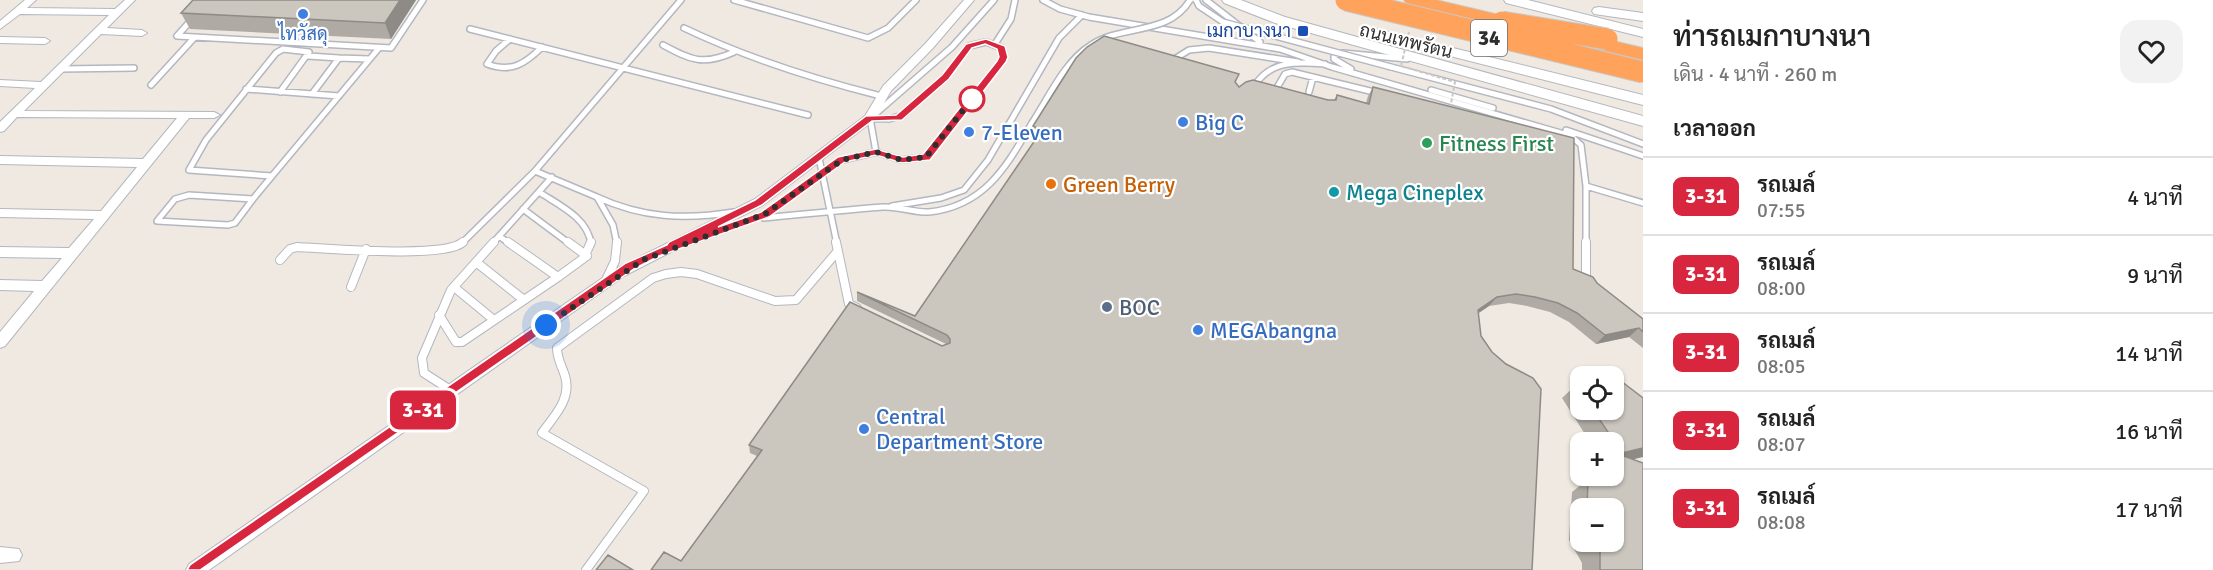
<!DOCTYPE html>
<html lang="th">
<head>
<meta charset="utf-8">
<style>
	:root { --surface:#fff; --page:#f2f2f2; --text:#222; --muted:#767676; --line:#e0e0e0 }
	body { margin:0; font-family:Signika,Sarabun,sans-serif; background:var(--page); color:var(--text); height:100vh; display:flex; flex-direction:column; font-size:22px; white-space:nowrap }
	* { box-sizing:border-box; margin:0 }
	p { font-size:20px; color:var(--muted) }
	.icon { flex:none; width:33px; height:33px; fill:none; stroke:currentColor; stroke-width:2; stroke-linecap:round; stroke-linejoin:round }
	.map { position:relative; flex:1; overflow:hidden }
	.side { display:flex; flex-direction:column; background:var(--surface); width:570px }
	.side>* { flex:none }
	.badge { padding:0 12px; border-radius:9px; font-size:21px; line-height:39px }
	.tools { position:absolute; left:1570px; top:366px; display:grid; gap:12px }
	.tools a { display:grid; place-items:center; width:54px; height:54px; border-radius:12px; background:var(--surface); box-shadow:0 2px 4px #0004; font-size:30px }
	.you { position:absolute; width:30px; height:30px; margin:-15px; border:4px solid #fff; border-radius:50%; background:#1a73e8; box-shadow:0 0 0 9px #1a73e833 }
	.map>.badge { position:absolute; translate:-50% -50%; box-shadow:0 0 0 3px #fff }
	h2 { padding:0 30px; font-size:22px; line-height:54px }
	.round { display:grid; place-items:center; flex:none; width:63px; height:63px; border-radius:18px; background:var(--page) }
	.headline { display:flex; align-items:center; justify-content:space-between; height:102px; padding:0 30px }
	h1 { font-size:28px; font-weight:600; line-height:45px }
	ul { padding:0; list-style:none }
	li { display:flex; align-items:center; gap:18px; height:78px; padding:0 30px; border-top:2px solid var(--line) }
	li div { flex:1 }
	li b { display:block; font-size:22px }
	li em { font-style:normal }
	li .badge { min-width:66px; font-weight:700; text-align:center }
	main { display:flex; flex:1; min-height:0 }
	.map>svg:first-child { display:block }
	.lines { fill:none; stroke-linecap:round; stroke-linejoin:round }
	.lane-far1-casing { stroke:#b4b7c1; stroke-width:8 }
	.lane-casing { stroke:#b4b7c1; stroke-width:10 }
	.street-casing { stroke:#b4b7c1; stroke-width:2 }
	.secondary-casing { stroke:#b4b7c1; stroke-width:2 }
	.highway-casing { stroke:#c9c9c9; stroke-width:2 }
	.lane-far1 { stroke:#fff; stroke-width:5 }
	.lane { stroke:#fff; stroke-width:8 }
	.street { fill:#fff; fill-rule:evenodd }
	.secondary { fill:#fff; fill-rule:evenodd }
	.highway { fill:#ffa35c; fill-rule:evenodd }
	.lane-bridge-casing { stroke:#b4b7c1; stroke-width:8; stroke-linecap:butt }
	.highway-bridge-casing { stroke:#c9c9c9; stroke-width:23; stroke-linecap:butt }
	.path-bridge { stroke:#c9c9c9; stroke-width:2; stroke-dasharray:4 2; stroke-linecap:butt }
	.lane-bridge { stroke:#fff; stroke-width:5 }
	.highway-bridge { stroke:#ffa35c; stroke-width:21 }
	.wall { fill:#afaba4; fill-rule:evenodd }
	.shaded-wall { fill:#8e8b86 }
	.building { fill:#cbc7bf; stroke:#8e8b86; stroke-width:1.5 }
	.line { fill:#d7263d; stroke:#fff; stroke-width:1.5; fill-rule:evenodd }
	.walk { stroke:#2e2e2e; stroke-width:6; stroke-dasharray:0 10.8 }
	.shop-dot { fill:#3f7fe0; stroke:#fff; stroke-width:2 }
	.transit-dot { fill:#1a4fb4; stroke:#fff; stroke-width:2 }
	.stop-dot { fill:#fff; stroke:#d7263d; stroke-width:3 }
	.leisure-dot { fill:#2e9e5b; stroke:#fff; stroke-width:2 }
	.food-dot { fill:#e8710a; stroke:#fff; stroke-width:2 }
	.culture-dot { fill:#0f9aa8; stroke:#fff; stroke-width:2 }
	.service-dot { fill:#5c6f8a; stroke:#fff; stroke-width:2 }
	.labels { text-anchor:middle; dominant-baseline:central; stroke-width:4.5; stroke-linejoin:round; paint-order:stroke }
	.far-transit-label { font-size:18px; fill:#164399; stroke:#fff; text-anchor:end }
	.far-shop-label { font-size:18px; fill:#366cbe; stroke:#fff }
	.far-street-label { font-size:18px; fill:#2e2e2e; stroke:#fff }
	.shield { fill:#fff; stroke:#6d6d6d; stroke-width:1.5 }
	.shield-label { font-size:21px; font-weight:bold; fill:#2e2e2e }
	.shop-label { font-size:22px; fill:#366cbe; stroke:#fff; text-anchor:start }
	.leisure-label { font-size:22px; fill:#27864d; stroke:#fff; text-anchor:start }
	.food-label { font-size:22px; fill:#c56008; stroke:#fff; text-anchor:start }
	.culture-label { font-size:22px; fill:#0d838f; stroke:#fff; text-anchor:start }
	.service-label { font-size:22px; fill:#4e5e75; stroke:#fff; text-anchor:start }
</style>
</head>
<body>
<main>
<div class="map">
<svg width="1643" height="570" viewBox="0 0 1643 570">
	<rect width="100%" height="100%" fill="#efe9e1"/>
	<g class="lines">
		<defs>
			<path id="lane-far1" d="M734,0L868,38L888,28L916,0
				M1043,0L1060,9L1089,17L1280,49L1332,67L1571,136L1581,145L1586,186V244
				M1206,0L1260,42
				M194,17L177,36L391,48L423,0
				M684,28C747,58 813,79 881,96
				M470,29L808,115
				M510,39L496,51L487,64C511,73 525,64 542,47
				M995,44L1011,19L1015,0
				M663,45C691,60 703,66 734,52
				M308,56L339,58L312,94
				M339,58L369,59
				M1173,60L1189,50L1209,48L1298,62
				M1391,67L1551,109L1643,144
				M60,69L134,68
				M1351,69L1334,59V56L1343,53L1407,59
				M151,85L194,38
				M1255,85C1271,60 1298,62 1325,64
				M246,89L339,96
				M1273,90L1275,91L1285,74L1292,72L1378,93
				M1431,90L1493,108
				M280,92L309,52L283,49L276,53L206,140L189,170L272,176L379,48
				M1309,92L1313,77
				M874,115L952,47L994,0
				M870,118L876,152
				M1566,130L1643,156
				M819,158L837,244
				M535,171L597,197L613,225L617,244
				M1586,186L1643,203
				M539,192C559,205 588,218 591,244
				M189,195L253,199L235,223L228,225L157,221L175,199Z
				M597,197C642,218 685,220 734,212
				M253,199L272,176
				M892,206L941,198L964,190L988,160L1059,38L1082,15
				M523,209L570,244
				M764,218C804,214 844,210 883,207C899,206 914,213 929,212C985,206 1006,167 1032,123
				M499,236L510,244
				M689,242L765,214L842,160L876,152L902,160L926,157L1001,62L1004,56L1002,48L986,42L969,46L945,77L903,115L889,119L870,118
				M461,244L535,171L681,0
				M492,244L552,177"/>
			<path id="lane" d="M568,242L587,256
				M836,242L849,304L857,308
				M1586,242V277L1589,281
				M280,260L290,249L297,247C326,248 445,259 463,242
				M476,262L524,300
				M558,277L584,258L591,242
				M606,280L615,261L617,242
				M351,287L366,249
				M454,287L494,320
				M439,315L456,342H462L558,277L508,242
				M452,391L424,373L422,358L451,290L494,242
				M586,570L644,491L542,433C554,416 572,399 565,376C562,366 557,359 557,348L653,278L666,274L681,272L697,274L775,301L796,300L837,252"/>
			<path id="street" d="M25,0H36L27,8L115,9L125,0H135L107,28L142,30L147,33L142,36L101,34L24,111L214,112L220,115L214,118H189L5,346L0,348V332L34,291L0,290V280L42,281L62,258L0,257V247L69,248L94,219L0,217V209L101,211L137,167L0,164V156L143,159L177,118L17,117L4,131L0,132V122L35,88L0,86V80L41,82L109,15L20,14L0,29V21Z
				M964,0H974L933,48L891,91L874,120L763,205L624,276L209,570H186L189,564L614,270L755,199L865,116L883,86L925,44Z
				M0,37L45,38L50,41L45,44L0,43Z
				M0,547L19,549L22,555L19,561L0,563Z"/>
			<path id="secondary" d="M1222,0H1241L1285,17L1643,116V126L1275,23L1224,3Z
				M1504,0H1528L1643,29V37L1506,3Z
				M1599,7L1643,13V21L1594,14L1592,11L1594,8Z
				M1372,28L1643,95V105L1367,35L1365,32L1367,29Z"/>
			<path id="highway" d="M1404,0H1436L1533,23L1535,27L1533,31L1526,33L1407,4Z
				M1579,33L1643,48V60L1572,43L1569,39L1572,35Z"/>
		</defs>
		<use href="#lane-far1" class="lane-far1-casing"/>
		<use href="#lane" class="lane-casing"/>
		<use href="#street" class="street-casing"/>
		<use href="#secondary" class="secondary-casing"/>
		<use href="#highway" class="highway-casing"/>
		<use href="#lane-far1" class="lane-far1"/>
		<use href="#lane" class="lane"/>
		<use href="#street" class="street"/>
		<use href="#secondary" class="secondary"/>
		<use href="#highway" class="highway"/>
		<defs>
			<path id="lane-bridge" d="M1196,0L1199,6L1223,22L1391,67
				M1032,123C1049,97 1064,62 1091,45C1122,24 1169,36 1190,0"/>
			<path id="highway-bridge" d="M1346,0L1643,72
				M1502,22L1607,39"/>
		</defs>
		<use href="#lane-bridge" class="lane-bridge-casing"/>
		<use href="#highway-bridge" class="highway-bridge-casing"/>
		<path class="path-bridge" d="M1409,32L1401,66L1455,82L1450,109"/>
		<use href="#lane-bridge" class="lane-bridge"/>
		<use href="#highway-bridge" class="highway-bridge"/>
	</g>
	<path class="wall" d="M416,0L391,39L190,29L181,13Z
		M1236,83L1239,87L1328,100H1334L1337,95L1366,103L1368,96L1373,87L1573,269L1597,283L1643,319V348L1629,337L1596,344L1569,322L1550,312L1527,306L1509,303L1489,306L1478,313L681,561L757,456L750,453L749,445L942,346L946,344L857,301V292L915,316L1037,137L1031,135L1033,126Z
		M1576,385H1581V410H1614L1633,459L1643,570H1582V563L1569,540L1572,492L1588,479L1596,478V476H1614V442H1590L1562,398ZM1581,508H1614V542H1581Z"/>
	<path class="shaded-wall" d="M400,0H416L391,39L385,23Z
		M1497,297L1489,306L1470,319L1478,310Z
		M1639,328L1629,337L1596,344L1605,335Z
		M1643,448V457L1614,464L1618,454Z"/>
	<path class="building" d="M193,0H400L385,23L181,13Z
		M1104,36L1239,74L1235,82L1239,87L1246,82L1253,80L1328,100H1336L1337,95L1369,104L1373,87L1574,138L1573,269L1593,277L1597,283L1643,319V332L1639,328L1605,335L1577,313L1558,303L1535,297L1516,294L1497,297L1478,310L1481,336L1492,352L1506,364L1533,378L1541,389L1532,570H651L664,552L681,561L762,450L749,445L850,302L942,346L950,343V339L947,335L857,292L915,316L1042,130L1033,126L1076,58L1087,47Z
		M1617,378L1643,398V448L1618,454L1643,463V570H1600V551L1594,542H1614V508H1587L1588,479L1614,476V442H1612V438L1593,410H1614V379Z
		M1576,385H1581V392Z
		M608,555L633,570H596Z"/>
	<path class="line" d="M986,39L1005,46L1008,57L1006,62L930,160L902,163L876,155L845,162L769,217L659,256L634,269L200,570H187L190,565L626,263L667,245L669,242L755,200L866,116L896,115L942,75L966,44ZM985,44L997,49L999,57L997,61L923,154L903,157L876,149L838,157L761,212L718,227L762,205L872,121L902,120L949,79L972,48Z"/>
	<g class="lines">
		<path class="walk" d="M546,325L643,260L765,214L842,160L876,152L902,160L926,157L972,99"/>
	</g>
	<g class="shop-dot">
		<circle cx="303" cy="14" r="6"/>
		<circle cx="1183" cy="122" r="6"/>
		<circle cx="969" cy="132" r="6"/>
		<circle cx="1198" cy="330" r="6"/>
		<circle cx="864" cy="429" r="6"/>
	</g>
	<rect class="transit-dot" x="1297" y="25" width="12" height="12" rx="3"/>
	<circle class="stop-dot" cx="972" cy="99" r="12"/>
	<circle class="leisure-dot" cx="1427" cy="143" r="6"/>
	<circle class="food-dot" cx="1051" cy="184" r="6"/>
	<circle class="culture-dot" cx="1334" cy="192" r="6"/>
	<circle class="service-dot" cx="1107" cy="307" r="6"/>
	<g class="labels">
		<g class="far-transit-label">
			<text x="1291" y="31">เมกาบางนา</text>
		</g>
		<g class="far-shop-label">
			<text x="303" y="34">ไทวัสดุ</text>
		</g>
		<g class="far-street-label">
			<text transform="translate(1406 41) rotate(14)">ถนนเทพรัตน</text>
		</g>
		<rect class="shield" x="1471" y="20" width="36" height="36" rx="4.5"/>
		<g class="shield-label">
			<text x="1489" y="38">34</text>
		</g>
		<g class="shop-label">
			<text x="1195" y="122">Big C</text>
			<text x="981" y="132">7-Eleven</text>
			<text x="1210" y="330">MEGAbangna</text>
			<text x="876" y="416">Central<tspan x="876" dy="25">Department Store</tspan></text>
		</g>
		<g class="leisure-label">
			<text x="1439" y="143">Fitness First</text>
		</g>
		<g class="food-label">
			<text x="1063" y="184">Green Berry</text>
		</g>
		<g class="culture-label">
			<text x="1346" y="192">Mega Cineplex</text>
		</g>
		<g class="service-label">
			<text x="1119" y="307">BOC</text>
		</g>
	</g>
</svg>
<div class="tools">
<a><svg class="icon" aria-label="locate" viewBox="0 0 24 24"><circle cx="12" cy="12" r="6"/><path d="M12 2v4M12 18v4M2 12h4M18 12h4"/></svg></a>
<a>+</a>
<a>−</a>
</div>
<div class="you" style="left:546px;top:325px"></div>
<b class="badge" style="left:423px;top:410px;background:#d7263d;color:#fff">3-31</b>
</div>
<section class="side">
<div class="headline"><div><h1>ท่ารถเมกาบางนา</h1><p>เดิน · 4 นาที · 260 m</p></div><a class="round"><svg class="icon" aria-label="heart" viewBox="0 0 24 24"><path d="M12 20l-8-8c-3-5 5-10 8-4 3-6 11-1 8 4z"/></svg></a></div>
<h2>เวลาออก</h2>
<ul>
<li><span class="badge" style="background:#d7263d;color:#fff">3-31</span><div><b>รถเมล์</b><p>07:55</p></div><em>4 นาที</em></li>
<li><span class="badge" style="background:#d7263d;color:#fff">3-31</span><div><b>รถเมล์</b><p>08:00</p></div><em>9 นาที</em></li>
<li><span class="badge" style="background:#d7263d;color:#fff">3-31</span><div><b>รถเมล์</b><p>08:05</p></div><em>14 นาที</em></li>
<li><span class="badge" style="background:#d7263d;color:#fff">3-31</span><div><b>รถเมล์</b><p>08:07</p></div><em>16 นาที</em></li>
<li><span class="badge" style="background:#d7263d;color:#fff">3-31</span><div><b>รถเมล์</b><p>08:08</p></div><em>17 นาที</em></li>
</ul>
</section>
</main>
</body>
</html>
